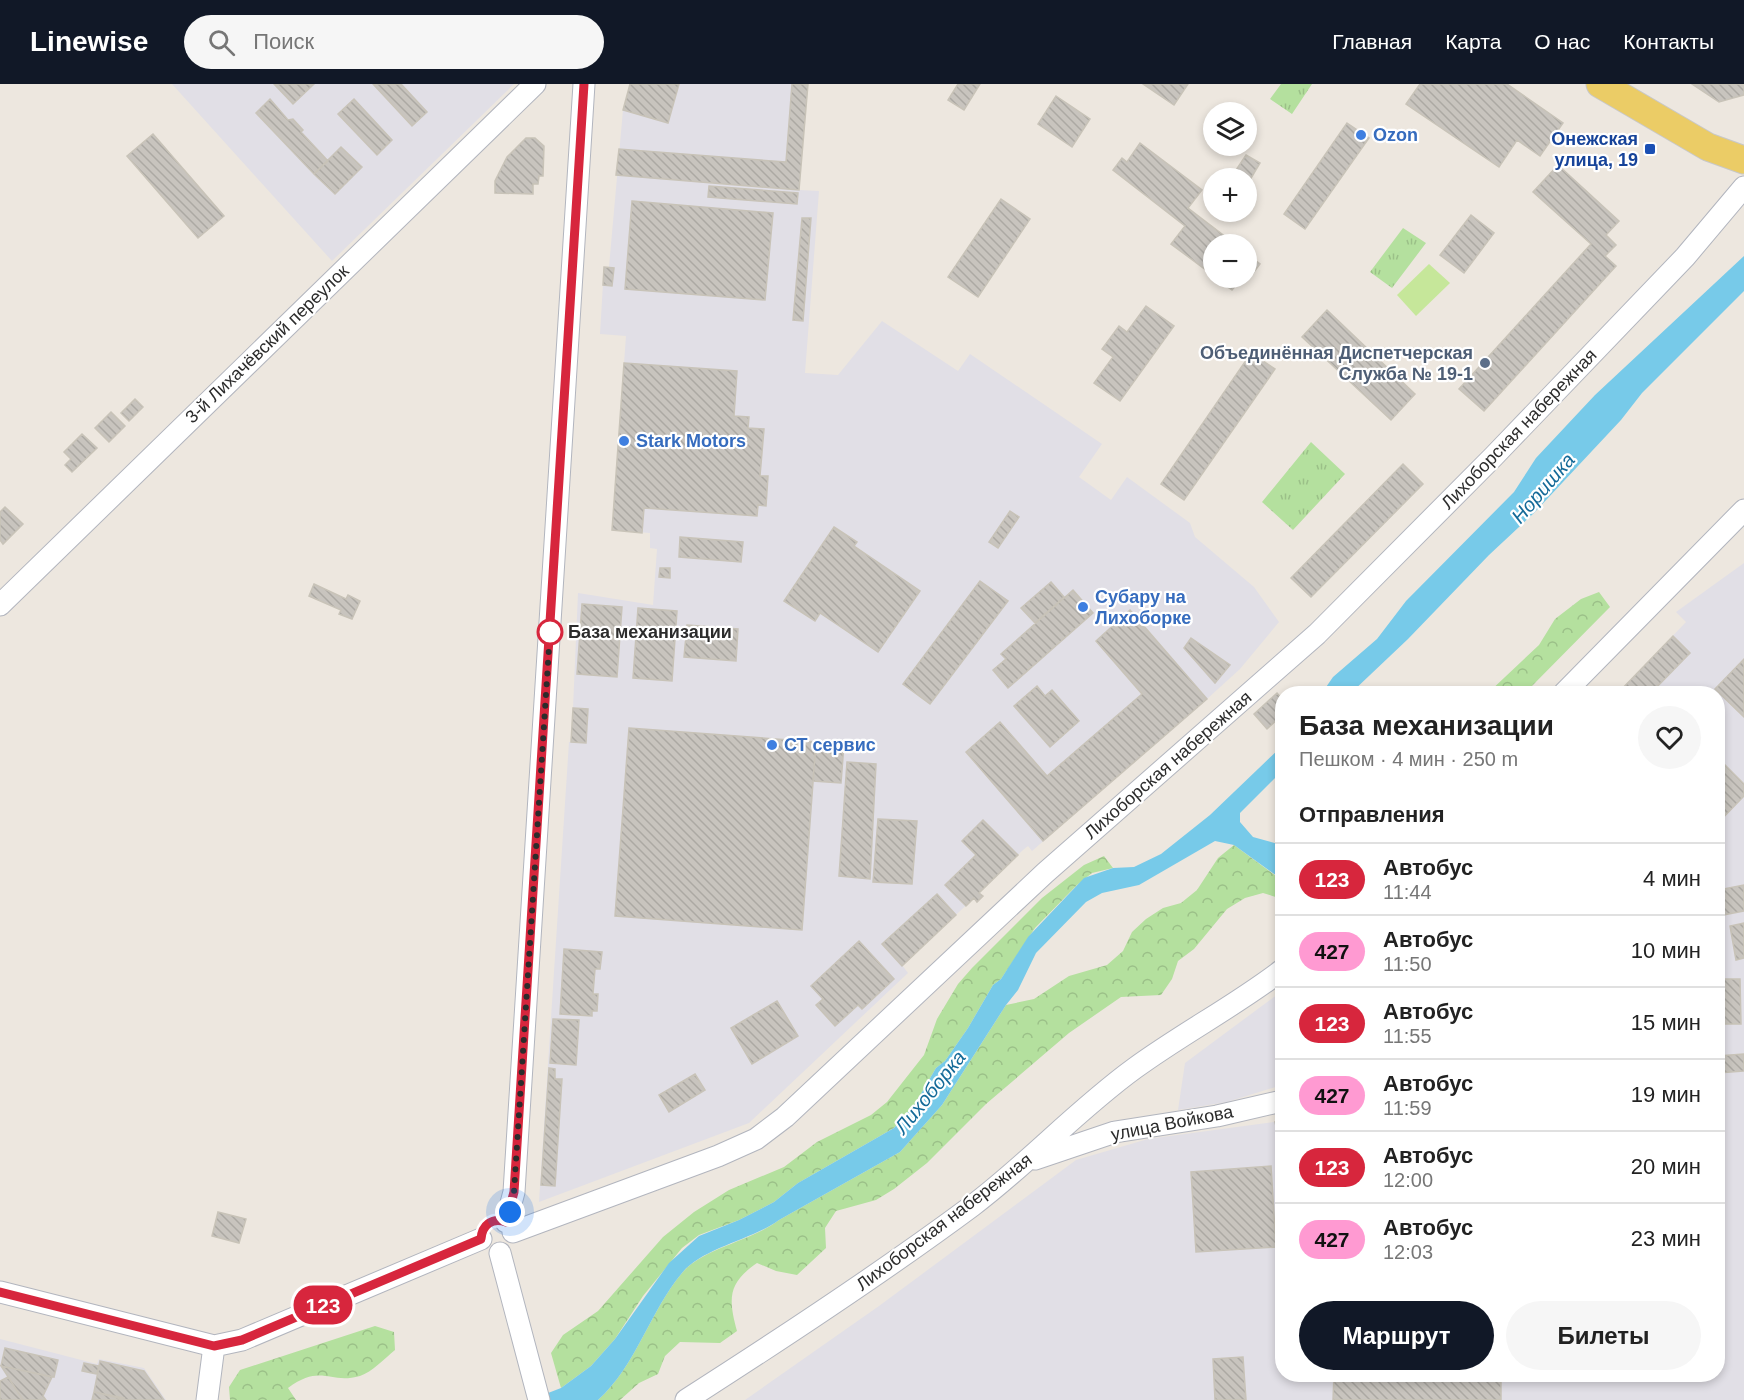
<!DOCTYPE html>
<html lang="ru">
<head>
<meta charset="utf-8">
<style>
	:root { --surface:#fff; --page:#f6f6f6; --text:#222; --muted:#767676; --line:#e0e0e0; --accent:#111827 }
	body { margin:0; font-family:Helvetica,sans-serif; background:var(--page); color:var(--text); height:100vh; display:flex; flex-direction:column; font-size:22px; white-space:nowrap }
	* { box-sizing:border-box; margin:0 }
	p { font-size:20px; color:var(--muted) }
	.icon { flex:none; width:33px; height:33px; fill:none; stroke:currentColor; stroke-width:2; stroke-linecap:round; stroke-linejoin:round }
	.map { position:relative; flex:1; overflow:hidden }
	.sheet { position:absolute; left:1275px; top:602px; width:450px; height:696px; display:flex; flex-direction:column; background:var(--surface); border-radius:24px; box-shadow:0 3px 9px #0003 }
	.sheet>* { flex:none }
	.badge { padding:0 12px; border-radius:20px; font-size:21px; line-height:39px }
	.tools { position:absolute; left:1203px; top:18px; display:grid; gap:12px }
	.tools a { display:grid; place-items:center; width:54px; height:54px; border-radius:50%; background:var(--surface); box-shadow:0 3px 9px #0003; font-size:30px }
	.you { position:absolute; width:30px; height:30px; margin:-15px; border:4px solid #fff; border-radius:50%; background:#1a73e8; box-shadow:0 0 0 9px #1a73e833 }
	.map>.badge { position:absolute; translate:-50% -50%; box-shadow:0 0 0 3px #fff }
	h2 { padding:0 24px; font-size:22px; line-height:54px }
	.round { display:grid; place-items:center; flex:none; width:63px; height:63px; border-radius:32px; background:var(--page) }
	.headline { display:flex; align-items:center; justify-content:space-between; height:102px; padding:0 24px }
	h1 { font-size:28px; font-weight:600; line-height:45px }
	.primary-button { display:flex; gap:12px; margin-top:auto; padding:12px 24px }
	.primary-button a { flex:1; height:69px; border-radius:36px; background:var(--accent); color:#fff; font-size:24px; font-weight:600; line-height:69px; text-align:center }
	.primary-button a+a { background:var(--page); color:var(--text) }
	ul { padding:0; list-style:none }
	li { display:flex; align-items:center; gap:18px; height:72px; padding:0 24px; border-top:2px solid var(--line) }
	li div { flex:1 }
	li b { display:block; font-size:22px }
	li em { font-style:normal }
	li .badge { min-width:66px; font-weight:700; text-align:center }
	header { display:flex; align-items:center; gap:36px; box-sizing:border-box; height:84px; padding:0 30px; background:var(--accent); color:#fff }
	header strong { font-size:28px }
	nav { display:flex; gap:33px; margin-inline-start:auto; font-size:21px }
	.search { width:420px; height:54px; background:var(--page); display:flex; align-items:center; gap:15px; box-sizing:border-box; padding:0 21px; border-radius:33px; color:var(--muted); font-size:22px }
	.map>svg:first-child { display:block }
	.industrial { fill:#e1dfe6 }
	.grass { fill:url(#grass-tufts) }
	.forest { fill:url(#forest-crowns) }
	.pitch { fill:#c6e79a }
	.water { fill:#77cae9 }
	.building { fill:url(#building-back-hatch); stroke:#c8c3b8; stroke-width:1.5 }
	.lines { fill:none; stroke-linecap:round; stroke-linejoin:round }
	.minor-casing { stroke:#b2b5be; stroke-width:23 }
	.major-casing { stroke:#c8c8c8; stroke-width:29 }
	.minor { stroke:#fff; stroke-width:21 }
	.major { stroke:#ebcc66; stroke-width:27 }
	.line-casing { stroke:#fff; stroke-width:14 }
	.line { stroke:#d7263d; stroke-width:9 }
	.walk { stroke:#2c2c2c; stroke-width:6; stroke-dasharray:0 10.8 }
	.shop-dot { fill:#3f7fe0; stroke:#fff; stroke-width:2 }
	.transit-dot { fill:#1a4fb4; stroke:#fff; stroke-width:2 }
	.service-dot { fill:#5c6f8a; stroke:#fff; stroke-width:2 }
	.stop-dot { fill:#fff; stroke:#d7263d; stroke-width:3 }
	.labels { text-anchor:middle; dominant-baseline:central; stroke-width:4.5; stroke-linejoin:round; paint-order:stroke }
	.shop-label { font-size:18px; font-weight:bold; fill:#366cbe; stroke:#fff; text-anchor:start }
	.transit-label { font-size:18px; font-weight:bold; fill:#164399; stroke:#fff; text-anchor:end }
	.street-label { font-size:18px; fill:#2c2c2c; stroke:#fff }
	.service-label { font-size:18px; font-weight:bold; fill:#4e5e75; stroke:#fff; text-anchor:end }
	.stop-label { font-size:18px; font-weight:bold; fill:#2c2c2c; stroke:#fff; text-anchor:start }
	.water-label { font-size:20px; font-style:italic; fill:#146a98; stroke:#fff }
</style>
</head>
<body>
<header>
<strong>Linewise</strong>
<div class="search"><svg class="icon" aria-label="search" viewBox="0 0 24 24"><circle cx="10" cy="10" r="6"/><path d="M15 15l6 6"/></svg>Поиск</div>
<nav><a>Главная</a><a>Карта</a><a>О нас</a><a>Контакты</a></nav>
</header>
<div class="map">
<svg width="1744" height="1316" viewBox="0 0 1744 1316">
	<defs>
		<pattern id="grass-tufts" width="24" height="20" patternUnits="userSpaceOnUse" patternTransform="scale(1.5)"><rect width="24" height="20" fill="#b4e09e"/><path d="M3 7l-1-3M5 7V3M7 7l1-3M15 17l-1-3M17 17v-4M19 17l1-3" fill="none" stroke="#9bc088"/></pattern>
		<pattern id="forest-crowns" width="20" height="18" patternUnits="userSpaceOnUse" patternTransform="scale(1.5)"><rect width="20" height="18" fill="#b4e09e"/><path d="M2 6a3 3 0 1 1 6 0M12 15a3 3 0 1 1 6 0" fill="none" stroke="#9bc088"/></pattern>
		<pattern id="building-back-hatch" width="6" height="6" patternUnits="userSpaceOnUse" patternTransform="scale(1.5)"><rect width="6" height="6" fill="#c8c4be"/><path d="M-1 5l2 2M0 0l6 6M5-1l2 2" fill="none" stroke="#aca9a3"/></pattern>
	</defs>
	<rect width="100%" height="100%" fill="#ede7df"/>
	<path class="industrial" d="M172,0H514L332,177Z
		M630,0H808L799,106L819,107L805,289L838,291L882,237L958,287L970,270L1102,360L1079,393L1111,416L1127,393L1190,439L1195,453L1254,503L1279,538L1240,585L1207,615L1032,767L1028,762L1023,766L979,808L983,812L977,818L974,814L902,881L908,889L749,1039L539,1118L569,658H571L573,624L578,509L653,521L657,465L650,464V449L612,446L626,252L600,250L604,183H609L623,26Z
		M1744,479V1316H745L879,1222L1076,1076L1148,1055L1282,1037V1290H1718V609H1618L1686,538L1676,528Z
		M1282,907V1001L1227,1018L1178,1026L1185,979Z
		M0,1255L97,1280L99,1275L144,1284L166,1316H0Z"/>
	<path class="grass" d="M1281,0H1312L1292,30L1270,15Z
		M1403,144L1426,159L1392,204L1370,188Z
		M1311,358L1345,390L1293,446L1262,418Z"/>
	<path class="forest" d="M1599,508L1610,523L1525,609H1488L1539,561L1555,535L1581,515Z
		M1234,761L1276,792L1282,786V815L1263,809L1245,814L1227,825L1194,865L1178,877L1172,895L1161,911L1121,913L1069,949L986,1020L927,1079L894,1105L876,1116L836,1127L825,1144L826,1164L797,1191L776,1187L757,1179C728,1199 728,1214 737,1247L720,1259L680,1258L665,1272L658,1290L639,1299L620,1316H598C636,1282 650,1227 682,1189C702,1164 752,1157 779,1136L900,1068L942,1021L1006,921L1034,915L1069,892L1107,881L1123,867L1132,848L1146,835L1163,824L1181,819L1197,806L1218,774Z
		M1104,772L1113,784L1092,789L1077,801L1035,844L1001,895L993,901L968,944L945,977L936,984L915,1020L894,1044L798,1099L774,1118L739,1136L699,1151L682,1164L643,1212L615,1255L591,1282L561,1304L551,1269L563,1251L598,1227L663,1153L694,1128L729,1106L784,1083L817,1058L871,1031L887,1018L924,971L937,935L958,900L972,884L1042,814L1084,781Z
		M375,1242L394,1248L395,1266C385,1274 372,1288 360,1292C329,1301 322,1279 288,1304L296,1316H230L229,1303L240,1286Z"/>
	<path class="pitch" d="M1429,180L1450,199L1416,232L1397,211Z"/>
	<path class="water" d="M1744,172V207L1642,309L1621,336L1534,429L1489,471L1408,555L1351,609H1322L1333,593L1377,555L1406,517L1514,408L1536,374L1595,311Z
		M1282,662V687L1240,729V738L1253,753L1282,761V786L1277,792L1234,761L1215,757L1139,801L1102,809L1086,818L1036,869L1018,906L1006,921L942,1021L900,1068L779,1136C752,1156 702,1164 682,1189C650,1227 636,1282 598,1316H530L561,1304L591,1282L615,1255L669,1179L699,1152L739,1136L774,1118L798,1099L894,1044L915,1020L936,984L945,977L968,944L993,901L1001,895L1028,853L1084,794L1113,784L1134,783L1161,770L1210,731Z"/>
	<path class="building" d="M274,0H314L293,20Z
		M373,0H401L427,28L412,42Z
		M630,0H679L668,39L623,26Z
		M792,0H808L799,106L616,91L619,65L786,78Z
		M958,0H980L964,26L948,16Z
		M1143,0H1188L1174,21Z
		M1420,0H1507L1563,39L1540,72L1517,56L1499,83L1406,20Z
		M1692,0H1744V11L1719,18Z
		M1056,12L1090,35L1072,63L1038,40Z
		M270,15L288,36L293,35L303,46L301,48L328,77L314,90L256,29Z
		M354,15L392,56L377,71L338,30Z
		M1347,39L1369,54L1305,145L1284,130Z
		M153,50L224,132L198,154L127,72Z
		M526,54H535L544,62L543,92H539L538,100H533V110L495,109V97L507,73Z
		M1140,59L1202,106L1188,124L1235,160H1214V192L1171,160L1185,142L1113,86L1122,74L1127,78Z
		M341,63L362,83L335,110L314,90Z
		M1246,71L1260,79L1250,96L1236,86Z
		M1558,81L1619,137L1606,151L1616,161L1605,172L1616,182L1484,327L1459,305L1591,160L1533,108Z
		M709,102L798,109L797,120L708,113Z
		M1001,115L1030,135L978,213L948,193Z
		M632,117L773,129L765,216L625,205Z
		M1471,131L1494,149L1464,189L1440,171Z
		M802,134H811L803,237L793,236Z
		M1246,169L1260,180L1251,192L1246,189Z
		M604,183L614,184L612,202L603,201Z
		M1215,194H1242L1232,206Z
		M1146,222L1174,242L1120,317L1094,299L1113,273L1102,265L1119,242L1127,248Z
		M1327,226L1415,310L1391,336L1302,253Z
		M1251,269L1275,285L1184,416L1161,400Z
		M624,279L737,287L734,332L749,333L748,344L764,345L760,392H768L766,422L758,421L757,432L644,424L642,449L612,446Z
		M135,315L143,323L129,337L121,329Z
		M111,328L125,342L109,358L95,344Z
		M82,350L97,364L72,388L65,381L71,375L64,368Z
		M1403,380L1423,400L1311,513L1291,494Z
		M5,423L23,440L3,460L0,456V428Z
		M1010,427L1019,433L998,464L989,458Z
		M834,443L857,458L854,462L920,507L878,568L820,529L815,537L784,517Z
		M680,453L743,458L741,478L679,473Z
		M660,484H670V494L659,493Z
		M980,497L1008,517L930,620L903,600Z
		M1051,498L1064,513L1035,539L1021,524Z
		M314,500L346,515L348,511L360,517L352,535L339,530L341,526L309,512Z
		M1073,506L1093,529L1008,604L993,586L1006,575L1001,570Z
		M582,520L622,523L617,593L577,590Z
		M638,524L677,527L672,597L633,594Z
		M1130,526L1207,615L1043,757L966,668L1000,638L1047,692L1142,610L1096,557Z
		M687,541L738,545L736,577L684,573Z
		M1673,552L1690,569L1651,609H1618Z
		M1191,554L1230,581L1215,599L1184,564Z
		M1744,575V633L1715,605Z
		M1037,602L1045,612L1052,606L1079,637L1050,663L1014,622Z
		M1277,609L1282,615V631L1267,645L1254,630Z
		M573,624L588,625L586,659L571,658Z
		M629,644L816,658L802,846L615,832Z
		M816,658L844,660L841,699L813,697Z
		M1718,674L1744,700V712L1718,739Z
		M847,678L876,680L870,795L839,792Z
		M878,735L917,737L912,800L873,798Z
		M983,736L1018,771L979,809L983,812L977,818L974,814L966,822L945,801L976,771L962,757Z
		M1744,801V827L1718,832V806Z
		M937,810L956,831L902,882L882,860Z
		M1744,839V874L1736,876L1730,842Z
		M859,857L894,895L862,925L858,921L835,942L816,921L823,915L811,902Z
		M564,865L602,868L600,885H595L593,910H598L597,927H592V932L560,930Z
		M1718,895H1740L1741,940H1718Z
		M777,917L798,952L752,980L731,944Z
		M553,935L579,936L576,981L550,979Z
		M1744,970V987L1718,989V972Z
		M549,984L555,985V995H562L555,1102L541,1101Z
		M695,990L705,1006L669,1028L659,1011Z
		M1282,1037V1055L1279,1056L1275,1038Z
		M1271,1082L1276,1163L1196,1168L1191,1088Z
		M218,1128L246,1135L239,1159L212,1152Z
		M5,1264L58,1276L54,1293L1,1282Z
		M1243,1273L1246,1316H1215L1213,1275Z
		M100,1277L144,1287L164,1316H125L94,1308Z
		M84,1279L99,1282L97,1290L82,1287Z
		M1,1282L52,1293L43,1312L46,1316H23Z
		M1334,1290H1501V1316H1333Z
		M8,1293L23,1316H0V1297Z
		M94,1308L124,1314L123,1316H92Z"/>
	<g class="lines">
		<defs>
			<path id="minor" d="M0,521L535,0
				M1564,609L1744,426
				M1035,1075L1115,1048L1217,1032L1282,1017
				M506,1138L514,1108L584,0
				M513,1148L718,1072L756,1055L785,1033L1045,789L1317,550L1494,372L1685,173L1744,103
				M500,1169L539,1316
				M0,1208L214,1262L242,1256L481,1155
				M207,1316L214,1262
				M686,1316C783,1254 879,1191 972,1122C1029,1079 1077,1026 1135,984C1183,949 1235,922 1282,886"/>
			<path id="major" d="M1600,0L1708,63L1744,76"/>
		</defs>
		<use href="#minor" class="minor-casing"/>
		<use href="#major" class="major-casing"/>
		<use href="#minor" class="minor"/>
		<use href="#major" class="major"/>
	</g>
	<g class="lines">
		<defs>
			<path id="line" d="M0,1208L214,1262L242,1256L481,1155C482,1141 492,1133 506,1138L514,1108L584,0"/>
		</defs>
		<use href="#line" class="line-casing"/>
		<use href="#line" class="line"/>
		<path class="walk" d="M510,1128L514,1108L550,548"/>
	</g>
	<g class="shop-dot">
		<circle cx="1361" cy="51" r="6"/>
		<circle cx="624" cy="357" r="6"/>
		<circle cx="1083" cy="523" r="6"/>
		<circle cx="772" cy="661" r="6"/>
	</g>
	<rect class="transit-dot" x="1644" y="59" width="12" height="12" rx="3"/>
	<circle class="service-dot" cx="1485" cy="279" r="6"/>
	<circle class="stop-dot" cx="550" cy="548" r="12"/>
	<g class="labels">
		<g class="shop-label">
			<text x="1373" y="51">Ozon</text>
			<text x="636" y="357">Stark Motors</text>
			<text x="1095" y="513">Субару на<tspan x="1095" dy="21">Лихоборке</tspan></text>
			<text x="784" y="661">СТ сервис</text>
		</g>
		<g class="transit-label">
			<text x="1638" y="55">Онежская<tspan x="1638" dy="21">улица, 19</tspan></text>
		</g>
		<g class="street-label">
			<text transform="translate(267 260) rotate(-44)">3-й Лихачёвский переулок</text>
			<text transform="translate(1519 345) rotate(-46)">Лихоборская набережная</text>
			<text transform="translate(1168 681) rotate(-41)">Лихоборская набережная</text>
			<text transform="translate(1172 1039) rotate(-11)">улица Войкова</text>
			<text transform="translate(944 1138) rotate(-37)">Лихоборская набережная</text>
		</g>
		<g class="service-label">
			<text x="1473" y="269">Объединённая Диспетчерская<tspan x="1473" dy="21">Служба № 19-1</tspan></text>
		</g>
		<g class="stop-label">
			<text x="568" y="548">База механизации</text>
		</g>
		<g class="water-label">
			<text transform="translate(1543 404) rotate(-49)">Норишка</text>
			<text transform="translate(930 1008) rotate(-51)">Лихоборка</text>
		</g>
	</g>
</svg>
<div class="tools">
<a><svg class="icon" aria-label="layers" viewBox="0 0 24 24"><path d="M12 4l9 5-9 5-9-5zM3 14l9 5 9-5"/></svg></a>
<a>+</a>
<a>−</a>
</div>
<div class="you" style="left:510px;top:1128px"></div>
<b class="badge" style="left:323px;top:1221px;background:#d7263d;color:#fff">123</b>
<section class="sheet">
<div class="headline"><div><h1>База механизации</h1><p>Пешком · 4 мин · 250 m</p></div><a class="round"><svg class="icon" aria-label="heart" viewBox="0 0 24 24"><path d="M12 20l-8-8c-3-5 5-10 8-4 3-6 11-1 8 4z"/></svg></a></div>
<h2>Отправления</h2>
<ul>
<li><span class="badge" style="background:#d7263d;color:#fff">123</span><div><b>Автобус</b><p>11:44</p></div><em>4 мин</em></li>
<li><span class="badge" style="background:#ff9ad2;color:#111">427</span><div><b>Автобус</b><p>11:50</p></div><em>10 мин</em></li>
<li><span class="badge" style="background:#d7263d;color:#fff">123</span><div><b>Автобус</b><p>11:55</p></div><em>15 мин</em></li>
<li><span class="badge" style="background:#ff9ad2;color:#111">427</span><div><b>Автобус</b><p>11:59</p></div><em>19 мин</em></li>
<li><span class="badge" style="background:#d7263d;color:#fff">123</span><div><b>Автобус</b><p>12:00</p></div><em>20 мин</em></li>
<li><span class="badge" style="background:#ff9ad2;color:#111">427</span><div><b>Автобус</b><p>12:03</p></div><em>23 мин</em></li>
</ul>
<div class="primary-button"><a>Маршрут</a><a>Билеты</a></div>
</section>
</div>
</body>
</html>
